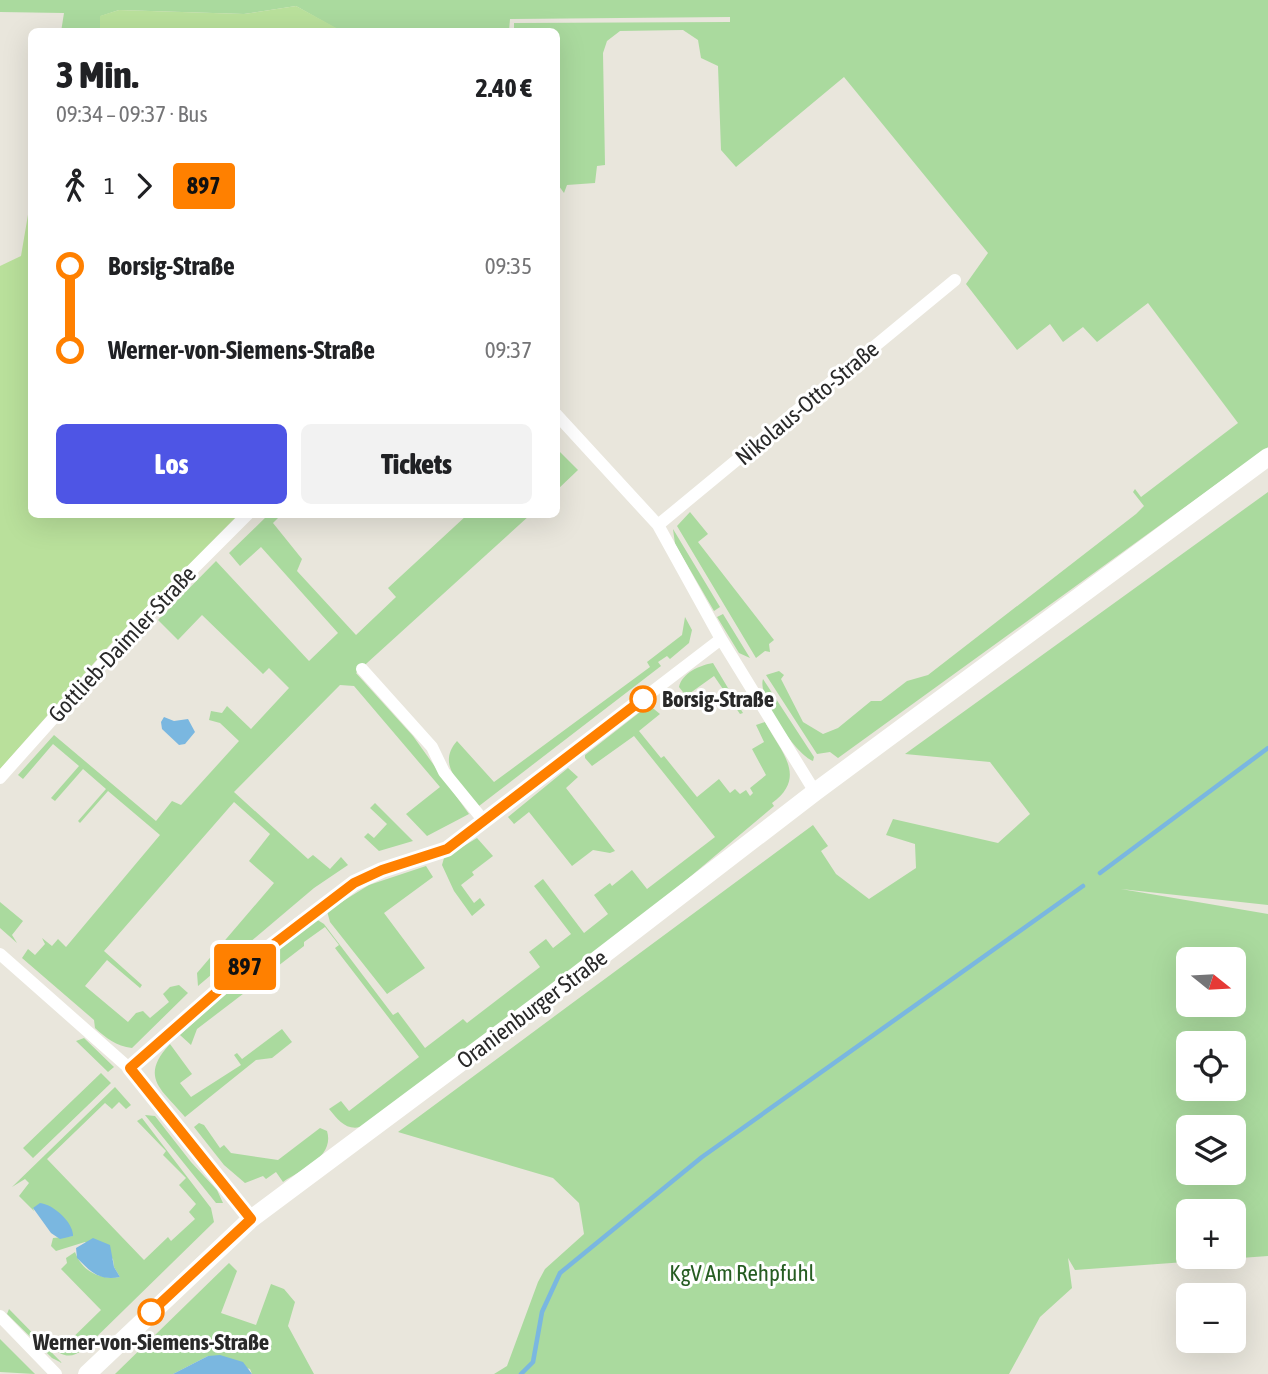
<!DOCTYPE html>
<html lang="de">
<head>
<meta charset="utf-8">
<style>
	:root { --surface:#fff; --page:#f2f2f2; --text:#202124; --muted:#757577; --accent:#4e55e5 }
	body { margin:0; font-family:"Asap Condensed",sans-serif; background:var(--page); color:var(--text); height:100vh; display:flex; flex-direction:column; font-size:26px; white-space:nowrap }
	* { box-sizing:border-box; margin:0 }
	p { font-size:23px; color:var(--muted) }
	.icon { flex:none; width:38px; height:38px; fill:none; stroke:currentColor; stroke-width:2; stroke-linecap:round; stroke-linejoin:round }
	.map { position:relative; flex:1; overflow:hidden }
	.side { position:absolute; left:28px; top:28px; width:532px; height:490px; display:flex; flex-direction:column; background:var(--surface); border-radius:10px; box-shadow:0 7px 28px #0002 }
	.side>* { flex:none }
	.badge { padding:0 14px; border-radius:5px; font-size:24px; line-height:46px }
	.needle { width:46px; rotate:108deg }
	.tools { position:absolute; left:1176px; top:947px; display:grid; gap:14px }
	.tools a { display:grid; place-items:center; width:70px; height:70px; border-radius:10px; background:var(--surface); box-shadow:0 7px 28px #0002; font-size:35px }
	.map>.badge { position:absolute; translate:-50% -50%; box-shadow:0 0 0 4px #fff }
	.legs { display:flex; align-items:center; gap:10px; height:77px; padding:0 28px; font-size:23px }
	.legs p { margin-inline-start:auto }
	.head { display:flex; align-items:center; justify-content:space-between; height:119px; padding:0 28px }
	h1 { font-size:38px; font-weight:800; line-height:52px }
	.primary-button { display:flex; gap:14px; margin-top:auto; padding:14px 28px }
	.primary-button a { flex:1; height:80px; border-radius:10px; background:var(--accent); color:#fff; font-size:28px; font-weight:800; line-height:80px; text-align:center }
	.primary-button a+a { background:var(--page); color:var(--text) }
	ul { padding:0 28px; list-style:none }
	li { display:flex; align-items:center; gap:24px; height:84px; font-size:26px }
	li i { display:grid; place-items:center; width:10px; height:100%; margin:0 9px; background:currentColor }
	li i::after { content:''; width:18px; height:18px; margin:-9px; border:5px solid; border-radius:50%; background:var(--surface) }
	li p { margin-inline-start:auto }
	li:first-child i { background:linear-gradient(#0000 50%,currentColor 0) }
	li:last-child i { background:linear-gradient(currentColor 50%,#0000 0) }
	.map>svg:first-child { display:block }
	.green { fill:#aada9e; fill-rule:evenodd }
	.pitch { fill:#b9e09b }
	.water { fill:#7ab7e0 }
	.lines { fill:none; stroke-linecap:round; stroke-linejoin:round }
	.stream { stroke:#7ab7e0; stroke-width:4.5 }
	.minor { stroke:#fff; stroke-width:12 }
	.secondary { stroke:#fff; stroke-width:18 }
	.line-1-casing { stroke:#fff; stroke-width:16 }
	.line-1 { stroke:#ff8000; stroke-width:10 }
	.stop-1-dot { fill:#fff; stroke:#ff8000; stroke-width:3.5 }
	.labels { text-anchor:middle; dominant-baseline:central; stroke-width:6; stroke-linejoin:round; paint-order:stroke }
	.street-label { font-size:23px; fill:#292929; stroke:#fff }
	.stop-label { font-size:23px; font-weight:bold; fill:#292929; stroke:#fff; text-anchor:start }
	.park-label { font-size:23px; fill:#265d22; stroke:#fff }
</style>
</head>
<body>
<div class="map">
<svg width="1268" height="1374" viewBox="0 0 1268 1374">
	<rect width="100%" height="100%" fill="#e9e6dc"/>
	<path class="green" d="M0,0H1268V447L838,758L830,752L817,754L766,675L779,671L784,675L781,679L803,722L823,734L838,728L871,701H881L907,681L928,675L1136,514L1144,506L1133,492L1135,489L1141,497L1238,423L1148,303L1097,342L1083,327L1063,342L1050,324L1017,350L966,284L988,253L844,77L736,167L721,150L718,66L701,58L698,40L683,30L620,31L607,41L603,53L605,165L597,166L595,183L567,185L564,193L556,182V32L514,31V23L730,22V17L510,19L509,31L342,32L296,6L244,14L119,10L101,16L100,31L61,32L64,13L0,12Z
		M558,450L578,470L557,490V451Z
		M1268,492V905L1121,889L1268,914V1256L1075,1270L1068,1258L1072,1288L1040,1317L1009,1374H494L507,1366L538,1282L545,1269L584,1234L579,1203L553,1178L398,1132L813,825L828,846L821,851L836,874L869,899L916,868L915,844L886,835L893,819L998,843L1030,814L990,762L905,754ZM1188,959H1234V1004H1188ZM1188,1043H1234V1088H1188ZM1188,1127H1234V1172H1188ZM1188,1211H1234V1256H1188Z
		M690,512L708,534L698,542L774,640L769,644L770,652L765,651L756,658L677,526Z
		M268,515H281L273,523L302,559L297,571L356,635L396,597L388,588L467,515H530L356,673L413,736L469,814L427,836L406,814L440,787L354,686L340,685L234,792L308,859L313,855L330,869L341,857L348,865L314,888L198,986L197,973L274,883L249,861L270,834L234,802L104,951L142,985L140,988L107,960L85,986L128,1022L136,1013L143,1011L150,1018L169,1002L163,994L170,987L179,985L188,993L132,1048C116,1046 106,1038 95,1028L94,1020L22,958L28,949L35,955L45,944L42,938L52,946L58,939L66,947L160,835L108,791L80,823L78,821L106,789L83,769L55,801L51,798L79,766L53,744L23,779L18,775L54,735L156,821L172,801L181,805L239,741L220,723L209,720L211,711L222,713L227,706L251,729L289,688L269,668L263,674L202,615L178,640L158,620L216,561L309,661L338,633L261,547L240,566L229,553Z
		M673,529L720,607L714,611L675,544Z
		M723,614L750,658L739,653L717,617Z
		M685,617L692,630L689,643L670,659L667,656L658,662L661,666L479,806C463,786 435,766 457,741L494,782L650,667L647,662L682,635Z
		M713,663L743,713L740,714L714,676L686,696L679,687C682,673 700,665 713,663Z
		M763,679L814,757L813,761C796,755 757,697 763,679Z
		M649,705L660,714L639,731L661,758L664,756L697,797L719,779L730,793L735,789L740,794L746,790L750,796L753,793L750,788L766,775L752,749L764,742L756,725L765,722C781,752 808,777 772,803L774,806L646,914L364,1126C347,1132 339,1121 329,1109L341,1101L349,1111L419,1057L338,952L335,948L339,945L325,927L304,942V946L278,966L276,964L269,969L264,960L316,919L324,924L393,1015L398,1012L425,1048L463,1019L467,1023L540,967L529,952L546,939L553,948L571,934L534,886L543,879L584,933L608,914L594,895L610,883L612,886L632,870L647,889L715,837L634,736L592,766L585,758V755Z
		M568,768L578,777L566,788L615,851L610,853L593,850L572,866L529,812L514,824L508,817Z
		M375,803L413,841L379,851L364,837L368,833L374,838L387,824L370,808Z
		M477,838L493,856L472,872L474,875L461,885L474,903L480,898L485,905L472,916L454,891L442,865L444,858Z
		M426,866L433,877L384,913L425,968L387,994L330,922L327,911L369,885Z
		M0,902L23,921L12,935L17,943L0,928Z
		M252,970L260,981L197,1029L191,1045L180,1035Z
		M282,1029L292,1042L272,1058L256,1060L185,1117C163,1090 138,1078 170,1044L192,1074L180,1083L191,1097L241,1065L234,1055L237,1053L242,1059Z
		M84,1038L114,1067L108,1072L76,1041Z
		M101,1073L111,1083L33,1158L23,1148Z
		M115,1087L131,1105L126,1109L119,1102L112,1109L105,1103L47,1159L144,1260L168,1237L171,1241L195,1219L189,1212L196,1204L179,1185L186,1178L163,1155L166,1151L137,1121L142,1118L211,1208L214,1222L83,1350C74,1356 68,1358 58,1352L101,1310L61,1269L67,1263L66,1258L75,1252C82,1272 101,1280 120,1277L114,1267L113,1259L85,1242L56,1251L51,1246L53,1238L73,1236L33,1208L34,1211L19,1196L29,1183L25,1179L12,1187Z
		M145,1115L155,1116L191,1162L217,1190L223,1203H216Z
		M199,1123L204,1125L220,1148L224,1145L231,1153L278,1160L320,1128L327,1131C335,1157 301,1170 283,1182L276,1172L266,1179L263,1176L245,1183L224,1165L194,1127Z
		M229,1263L237,1271L221,1313L256,1325L271,1284L284,1289L295,1302L288,1326L314,1374H252L250,1369L208,1356L173,1374H115Z
		M9,1309L62,1363L52,1358L7,1314Z
		M0,1339L35,1374L0,1372Z"/>
	<path class="pitch" d="M296,6L342,31H100V16L119,10L244,14Z
		M31,197L32,514L238,515L116,638L0,769V266L21,256Z"/>
	<path class="water" d="M164,717L174,721L188,719L195,732L185,744L179,745L162,729L161,722Z
		M40,1203C53,1204 74,1223 73,1236L60,1239L51,1233L33,1208Z
		M93,1238L110,1245L114,1267L120,1277C99,1281 91,1272 77,1258L76,1248Z
		M220,1355L243,1362L252,1374H173L208,1356Z"/>
	<g class="lines">
		<path class="stream" d="M1100,873L1268,748
			M521,1374L533,1362L542,1312L560,1273L702,1157L1083,886"/>
		<path class="minor" d="M556,414L658,525L721,639L815,792
			M658,525L955,280
			M362,669L432,747L444,772L484,821
			M0,778L134,628L248,514
			M0,954L129,1068L251,1219
			M129,1068L297,924L365,877L447,849L721,639
			M0,1316L56,1374"/>
		<path class="secondary" d="M87,1374L251,1219L550,996L815,792L1268,457"/>
	</g>
	<g class="lines">
		<defs>
			<path id="line-1" d="M151,1312L251,1219L130,1068L253,960L354,883L382,870L447,849L643,699"/>
		</defs>
		<use href="#line-1" class="line-1-casing"/>
		<use href="#line-1" class="line-1"/>
	</g>
	<g class="stop-1-dot">
		<circle cx="643" cy="699" r="12"/>
		<circle cx="151" cy="1312" r="12"/>
	</g>
	<g class="labels">
		<g class="street-label">
			<text transform="translate(807 403) rotate(-40)">Nikolaus-Otto-Straße</text>
			<text transform="translate(122 644) rotate(-47)">Gottlieb-Daimler-Straße</text>
			<text transform="translate(532 1009) rotate(-37)">Oranienburger Straße</text>
		</g>
		<g class="stop-label">
			<text x="662" y="699">Borsig-Straße</text>
			<text x="151" y="1342" text-anchor="middle">Werner-von-Siemens-Straße</text>
		</g>
		<g class="park-label">
			<text x="742" y="1273">KgV Am Rehpfuhl</text>
		</g>
	</g>
</svg>
<div class="tools">
<a><svg class="needle" viewBox="-14 -14 28 28"><path d="M0-13l5 13h-10z" fill="#e53935"/><path d="M0 13l5-13h-10z" fill="#757577"/></svg></a>
<a><svg class="icon" aria-label="locate" viewBox="0 0 24 24"><circle cx="12" cy="12" r="6"/><path d="M12 2v4M12 18v4M2 12h4M18 12h4"/></svg></a>
<a><svg class="icon" aria-label="layers" viewBox="0 0 24 24"><path d="M12 4l9 5-9 5-9-5zM3 14l9 5 9-5"/></svg></a>
<a>+</a>
<a>−</a>
</div>
<b class="badge" style="left:245px;top:967px;background:#ff8000;color:#111">897</b>
<section class="side">
<div class="head"><div><h1>3 Min.</h1><p>09:34 – 09:37 · Bus</p></div><b>2.40 €</b></div>
<div class="legs"><svg class="icon" aria-label="walk" viewBox="0 0 24 24"><circle cx="13" cy="4" r="2"/><path d="M13 8l-2 6 4 7M11 14l-3 7M7 12l3-4h3l4 4"/></svg>1<svg class="icon" aria-label="forward" viewBox="0 0 24 24"><path d="M9 5l7 7-7 7"/></svg><b class="badge" style="background:#ff8000;color:#111">897</b></div>
<ul>
<li><i style="color:#ff8000"></i><b>Borsig-Straße</b><p>09:35</p></li>
<li><i style="color:#ff8000"></i><b>Werner-von-Siemens-Straße</b><p>09:37</p></li>
</ul>
<div class="primary-button"><a>Los</a><a>Tickets</a></div>
</section>
</div>
</body>
</html>
